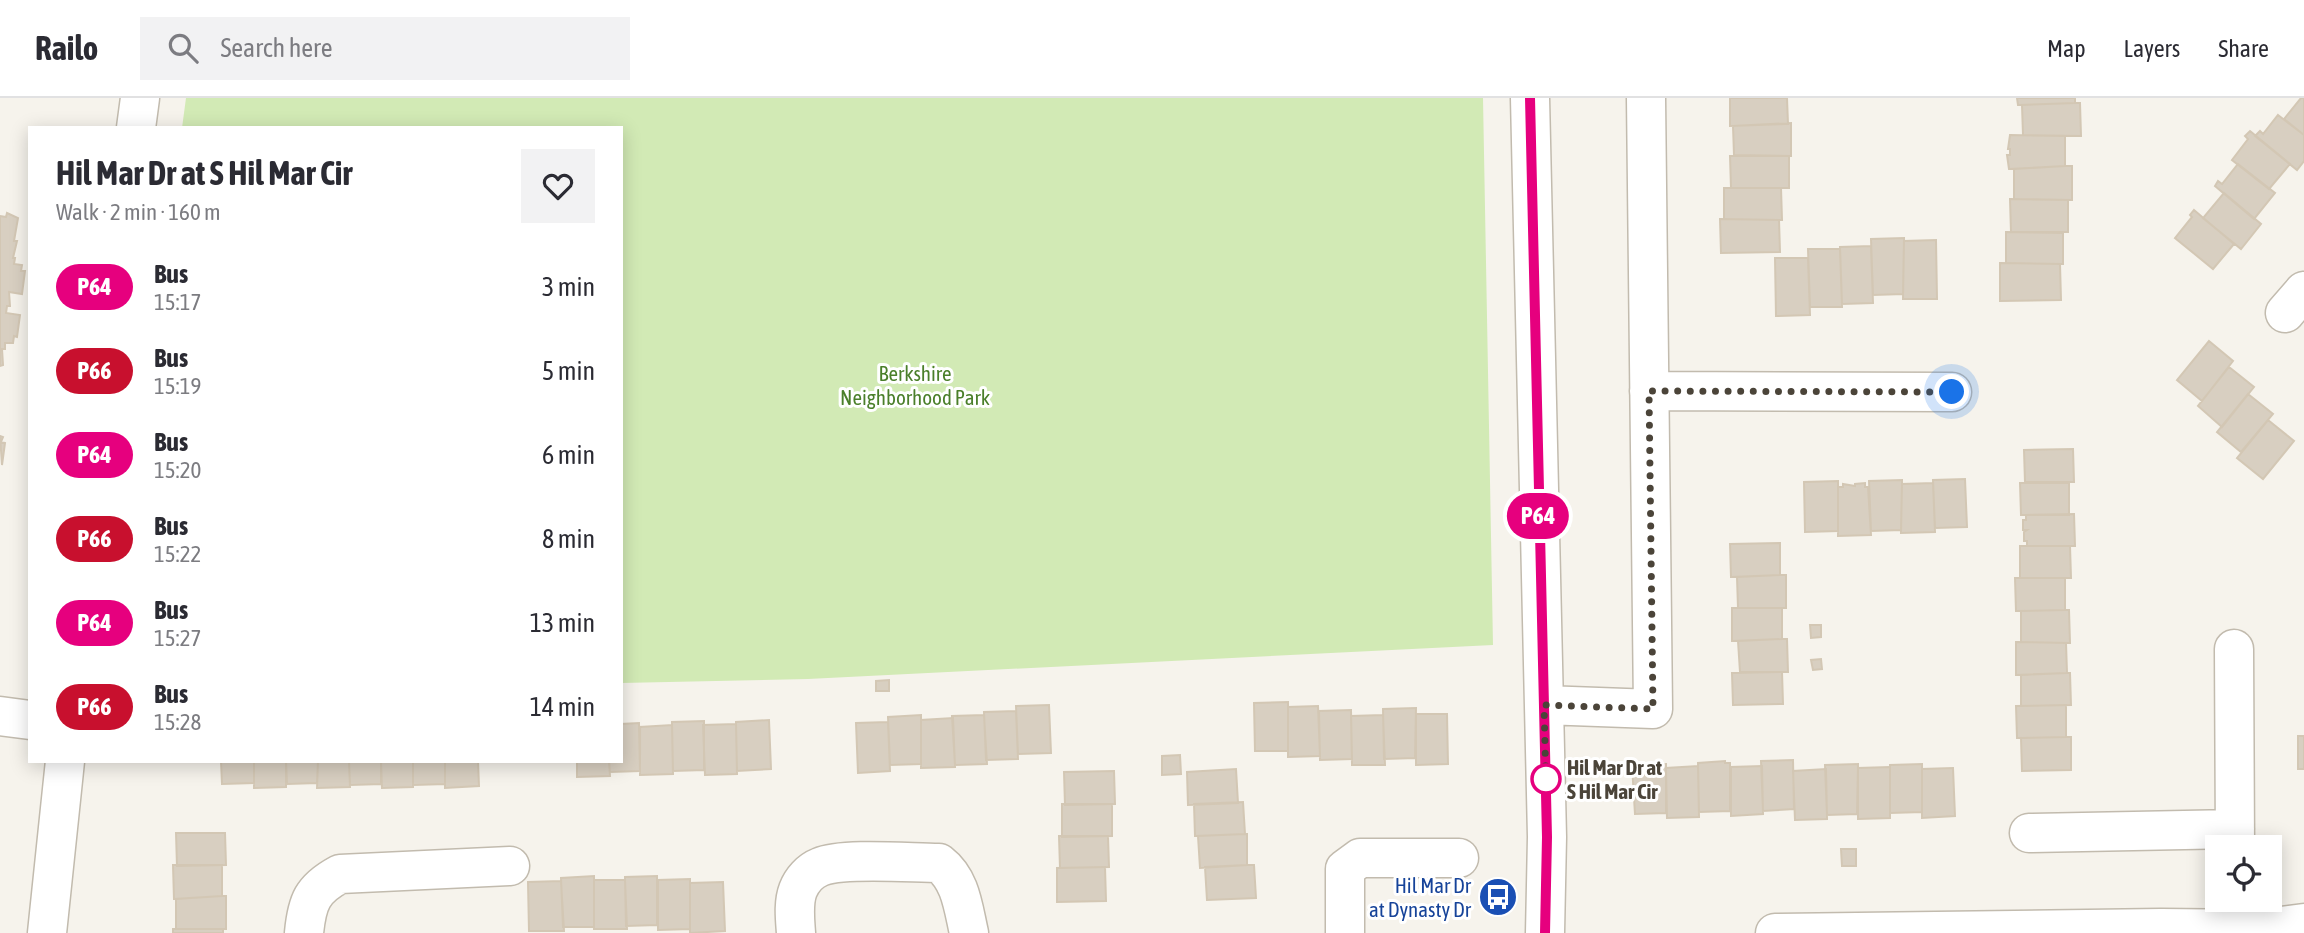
<!DOCTYPE html>
<html lang="en">
<head>
<meta charset="utf-8">
<style>
	:root { --surface:#fff; --page:#f2f2f3; --text:#2b2b33; --muted:#7c7c81; --line:#e1e1e2 }
	body { margin:0; font-family:"Asap Condensed",sans-serif; background:var(--page); color:var(--text); height:100vh; display:flex; flex-direction:column; font-size:26px; white-space:nowrap }
	* { box-sizing:border-box; margin:0 }
	p { font-size:23px; color:var(--muted) }
	.icon { flex:none; width:38px; height:38px; fill:none; stroke:currentColor; stroke-width:2; stroke-linecap:round; stroke-linejoin:round }
	.map { position:relative; flex:1; overflow:hidden }
	.details { position:absolute; left:28px; top:28px; width:595px; height:637px; display:flex; flex-direction:column; background:var(--surface); border-radius:0px; box-shadow:0 4px 18px #0003 }
	.details>* { flex:none }
	.badge { padding:0 14px; border-radius:23px; font-size:24px; line-height:46px }
	.buttons { position:absolute; left:2205px; top:737px; display:grid; gap:14px }
	.buttons a { display:grid; place-items:center; width:77px; height:77px; border-radius:0px; background:var(--surface); box-shadow:0 4px 18px #0003; font-size:35px }
	.you { position:absolute; width:35px; height:35px; margin:-18px; border:5px solid #fff; border-radius:50%; background:#1a73e8; box-shadow:0 0 0 10px #1a73e833 }
	.map>.badge { position:absolute; translate:-50% -50%; box-shadow:0 0 0 4px #fff }
	.round { display:grid; place-items:center; flex:none; width:74px; height:74px; border-radius:0px; background:var(--page) }
	.overview { display:flex; align-items:center; justify-content:space-between; height:119px; padding:0 28px }
	h1 { font-size:33px; font-weight:700; line-height:52px }
	ul { padding:0; list-style:none }
	li { display:flex; align-items:center; gap:21px; height:84px; padding:0 28px }
	li div { flex:1 }
	li b { display:block; font-size:26px }
	li em { font-style:normal }
	li .badge { min-width:77px; font-weight:700; text-align:center }
	header { display:flex; align-items:center; gap:42px; box-sizing:border-box; height:98px; padding:0 35px; background:var(--surface); border-bottom:2px solid var(--line) }
	header strong { font-size:33px }
	nav { display:flex; gap:38px; margin-inline-start:auto; font-size:24px }
	.search { width:490px; height:63px; background:var(--page); display:flex; align-items:center; gap:18px; box-sizing:border-box; padding:0 24px; border-radius:0px; color:var(--muted); font-size:26px }
	.map>svg:first-child { display:block }
	.green { fill:#d2eab5 }
	.building { fill:#d8cfc1; stroke:#d3c7b4; stroke-width:2 }
	.lines { fill:none; stroke-linecap:round; stroke-linejoin:round }
	.minor-casing { stroke:#c2bbae; stroke-width:41 }
	.minor { stroke:#fff; stroke-width:38 }
	.line-casing { stroke:#fff; stroke-width:16 }
	.line { stroke:#e6007e; stroke-width:10 }
	.walk { stroke:#4b4439; stroke-width:7; stroke-dasharray:0 12.6 }
	.stop-dot { fill:#fff; stroke:#e6007e; stroke-width:3.5 }
	.labels { text-anchor:middle; dominant-baseline:central; stroke-width:6; stroke-linejoin:round; paint-order:stroke }
	.park-label { font-size:21px; fill:#4a7f2a; stroke:#fff }
	.stop-label { font-size:21px; font-weight:bold; fill:#4b4439; stroke:#fff; text-anchor:start }
	.transit-label { font-size:21px; fill:#164399; stroke:#fff; text-anchor:end }
</style>
</head>
<body>
<header>
<strong>Railo</strong>
<div class="search"><svg class="icon" aria-label="search" viewBox="0 0 24 24"><circle cx="10" cy="10" r="6"/><path d="M15 15l6 6"/></svg>Search here</div>
<nav><a>Map</a><a>Layers</a><a>Share</a></nav>
</header>
<div class="map">
<svg width="2304" height="835" viewBox="0 0 2304 835">
	<rect width="100%" height="100%" fill="#f6f3ec"/>
	<path class="green" d="M186,0H1483L1493,547L808,581L621,585V30H182Z"/>
	<path class="building" d="M1730,0H1787L1788,26L1730,28Z
		M2017,0H2075V5L2018,7Z
		M2301,0H2304V37L2284,21Z
		M2075,5H2080L2081,38L2023,37L2022,7Z
		M2278,17L2304,37V63L2297,72L2255,38L2260,33L2263,36Z
		M1791,25V58L1734,57L1733,28Z
		M2250,33L2290,66L2269,91L2232,62L2248,41L2245,38Z
		M2010,37L2065,38V68L2009,71L2007,57H2010V51H2008Z
		M1730,58H1789V90H1731Z
		M2238,66L2275,95L2254,121L2215,88L2218,83L2222,86Z
		M2065,68H2072V102L2014,101V71Z
		M1724,90H1781L1782,122L1724,121Z
		M2224,95L2261,126L2241,151L2203,120Z
		M2010,101L2068,102V134H2011Z
		M2194,112L2234,146L2213,171L2175,140L2192,119L2190,117Z
		M7,115L18,120L14,143H17L13,160H15L14,166L22,167L21,173H25L22,196L9,194L10,208H7L6,215L20,217L17,239L14,238L13,245H5V251H2L3,267L0,268V118L6,119Z
		M1720,121L1779,122L1780,154L1721,155Z
		M2006,134L2063,135V166L2006,165Z
		M1904,140L1903,196L1873,197L1871,141Z
		M1936,142L1937,201H1903L1904,143Z
		M1871,148L1873,205L1842,206L1840,149Z
		M1808,151H1840L1842,209H1810Z
		M1775,160H1808L1810,217L1776,218Z
		M2000,165L2060,166L2061,202L2000,203Z
		M2209,243L2233,263L2202,303L2177,282Z
		M2229,269L2254,289L2222,329L2198,308Z
		M2248,296L2273,316L2241,354L2217,334Z
		M2268,322L2294,343L2263,381L2237,360Z
		M0,338L3,339L1,344L5,345L2,367Z
		M2073,351L2074,384H2025L2024,352Z
		M1965,381L1967,429L1935,430L1933,382Z
		M1902,382L1901,432L1871,433L1869,383Z
		M1838,383V433L1805,434L1804,384Z
		M1865,385V389H1868L1871,437L1838,438V389H1843V386L1855,388V386Z
		M1933,385L1935,434L1901,435L1902,386Z
		M2020,385H2069V417H2021Z
		M2074,416L2075,448H2027V443H2024V434L2027,432H2023V422H2026V417Z
		M1780,445V477L1731,479L1730,446Z
		M2020,448H2070L2071,480H2020Z
		M1780,477H1786V510H1738L1737,479Z
		M2015,480H2065V512L2016,513Z
		M1732,510H1782V541L1732,543Z
		M2065,512H2069L2070,545L2021,544V513Z
		M1810,527H1821V539L1811,540Z
		M1782,541H1787L1788,574H1740L1738,543Z
		M2016,544L2066,545L2067,575L2016,577Z
		M1821,561L1822,571L1813,572L1811,562Z
		M1782,574L1783,606L1733,607L1732,575Z
		M2067,575H2070L2071,607L2021,608V577Z
		M889,582V593H876V583Z
		M1288,604V653H1255L1254,605Z
		M1049,607L1051,655L1018,656L1016,608Z
		M2066,607V639L2017,640L2016,608Z
		M1318,608L1320,658L1288,659V609Z
		M1416,610L1415,660L1384,661L1383,611Z
		M1351,612L1352,661L1320,662L1319,613Z
		M1016,613L1018,661L986,662L984,614Z
		M1416,616H1447L1448,666L1416,667Z
		M921,617V666L890,667L888,619Z
		M984,617L987,666L955,667L952,618Z
		M1383,617L1385,667H1352L1351,618Z
		M953,620L955,669L921,670V622Z
		M769,622L771,671L737,673L736,624Z
		M704,623V672L673,673L672,624Z
		M888,624L890,673L858,675L856,625Z
		M639,625L640,673L610,674L609,663H621V626Z
		M736,626L737,676L705,677L703,627Z
		M672,627L673,676L640,677V629Z
		M2298,638H2304V671H2298Z
		M2066,639H2071V672L2022,673L2021,640Z
		M1180,657L1181,676L1162,677V658Z
		M1793,662L1794,711L1763,713L1761,663Z
		M221,663H254V685L222,686Z
		M254,663H286V689L254,690Z
		M286,663H318L317,685L287,686Z
		M318,663H349L350,689L317,690Z
		M349,663H381V686L350,687Z
		M381,663H413V689L382,690Z
		M413,663H445V686L413,687Z
		M445,663H478L479,688L445,690Z
		M577,663H609L610,678L577,679Z
		M1725,663V665H1730V713L1699,714L1698,665Z
		M1666,666V715L1635,716L1632,667Z
		M1858,666L1857,716L1827,717L1825,667Z
		M1922,666V714L1890,715V667Z
		M1698,668L1699,719L1667,720L1666,670Z
		M1762,668L1763,716L1731,718V669Z
		M1890,669V720L1858,721V670Z
		M1953,670L1955,718L1922,720V671Z
		M1236,671L1238,705L1188,707L1187,674Z
		M1826,671L1827,721L1795,722L1793,673Z
		M1114,673L1115,706L1065,707L1064,674Z
		M1243,704L1245,736L1195,738L1194,706Z
		M1062,706H1112V738L1062,739Z
		M176,735H225L226,767L177,768Z
		M1245,736H1247V767L1200,770L1198,738Z
		M1059,738H1108L1109,769L1060,770Z
		M1841,751H1856V768H1842Z
		M173,767H222V798L174,801Z
		M1247,767H1254L1256,800L1207,802L1205,769Z
		M1105,769L1106,803L1057,804V770Z
		M594,778V829H563L561,780Z
		M657,778V827L626,828L625,779Z
		M690,781V831L658,832V782Z
		M594,782H625L627,831H594Z
		M561,783L564,833H529L528,784Z
		M723,784L725,833L690,835V785Z
		M222,798H226V831H176V801Z
		M173,831H223V835H173Z"/>
	<g class="lines">
		<defs>
			<path id="minor" d="M1530,0L1547,739L1545,835
				M136,30L140,0
				M2285,215L2304,193
				M1649,293L1952,294
				M2234,551L2235,749
				M1544,607L1653,611L1646,0
				M0,618L30,622
				M2029,735L2235,731
				M47,835L65,663
				M304,835C307,804 312,791 340,776L510,768
				M796,835C795,821 793,805 798,792C802,782 810,773 820,769C843,759 911,765 939,765C961,782 963,809 969,835
				M1345,835V771L1360,760H1459
				M1775,835L2161,830L2257,831L2304,825"/>
		</defs>
		<use href="#minor" class="minor-casing"/>
		<use href="#minor" class="minor"/>
	</g>
	<g class="lines">
		<defs>
			<path id="line" d="M1530,0L1547,739L1545,835"/>
		</defs>
		<use href="#line" class="line-casing"/>
		<use href="#line" class="line"/>
		<path class="walk" d="M1546,681V687L1544,607L1653,611L1649,293L1952,294"/>
	</g>
	<defs>
		<symbol id="bus-disc" viewBox="-11 -11 22 22"><circle r="9.5" fill="#1a4fb4" stroke="#fff"/><path d="M-5-6H5V4H4V6H2V4H-2V6H-4V4H-5ZM-3.5-4V0h7V-4ZM-3.5 1.2v1.5H-2V1.2ZM2 1.2v1.5H3.5V1.2Z" fill="#fff"/></symbol>
	</defs>
	<g fill-rule="evenodd">
		<use href="#bus-disc" x="1476" y="777" width="44" height="44"/>
	</g>
	<circle class="stop-dot" cx="1546" cy="681" r="14"/>
	<g class="labels">
		<g class="park-label">
			<text x="915" y="275">Berkshire<tspan x="915" dy="24">Neighborhood Park</tspan></text>
		</g>
		<g class="stop-label">
			<text x="1567" y="669">Hil Mar Dr at<tspan x="1567" dy="24">S Hil Mar Cir</tspan></text>
		</g>
		<g class="transit-label">
			<text x="1471" y="787">Hil Mar Dr<tspan x="1471" dy="24">at Dynasty Dr</tspan></text>
		</g>
	</g>
</svg>
<div class="buttons">
<a><svg class="icon" aria-label="locate" viewBox="0 0 24 24"><circle cx="12" cy="12" r="6"/><path d="M12 2v4M12 18v4M2 12h4M18 12h4"/></svg></a>
</div>
<div class="you" style="left:1952px;top:294px"></div>
<b class="badge" style="left:1538px;top:418px;background:#e6007e;color:#fff">P64</b>
<section class="details">
<div class="overview"><div><h1>Hil Mar Dr at S Hil Mar Cir</h1><p>Walk · 2 min · 160 m</p></div><a class="round"><svg class="icon" aria-label="heart" viewBox="0 0 24 24"><path d="M12 20l-8-8c-3-5 5-10 8-4 3-6 11-1 8 4z"/></svg></a></div>
<ul>
<li><span class="badge" style="background:#e6007e;color:#fff">P64</span><div><b>Bus</b><p>15:17</p></div><em>3 min</em></li>
<li><span class="badge" style="background:#c8102e;color:#fff">P66</span><div><b>Bus</b><p>15:19</p></div><em>5 min</em></li>
<li><span class="badge" style="background:#e6007e;color:#fff">P64</span><div><b>Bus</b><p>15:20</p></div><em>6 min</em></li>
<li><span class="badge" style="background:#c8102e;color:#fff">P66</span><div><b>Bus</b><p>15:22</p></div><em>8 min</em></li>
<li><span class="badge" style="background:#e6007e;color:#fff">P64</span><div><b>Bus</b><p>15:27</p></div><em>13 min</em></li>
<li><span class="badge" style="background:#c8102e;color:#fff">P66</span><div><b>Bus</b><p>15:28</p></div><em>14 min</em></li>
</ul>
</section>
</div>
</body>
</html>
